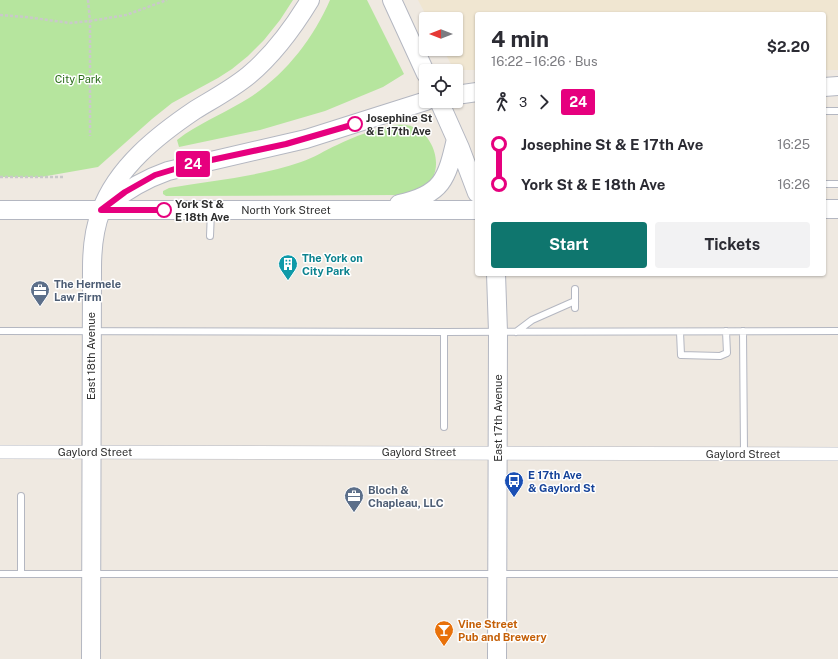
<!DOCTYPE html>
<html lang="en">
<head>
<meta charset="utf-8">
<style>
	:root { --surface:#fff; --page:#f2f2f3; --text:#2b2b33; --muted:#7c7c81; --accent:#0f766e }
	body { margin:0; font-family:"Public Sans",sans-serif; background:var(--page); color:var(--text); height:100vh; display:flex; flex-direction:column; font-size:15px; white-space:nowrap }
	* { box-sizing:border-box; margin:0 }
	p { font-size:13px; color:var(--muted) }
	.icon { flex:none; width:22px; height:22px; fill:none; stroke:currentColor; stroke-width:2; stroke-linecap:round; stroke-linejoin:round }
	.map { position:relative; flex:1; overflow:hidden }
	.panel { position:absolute; left:475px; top:12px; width:351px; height:264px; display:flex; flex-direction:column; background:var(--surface); border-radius:4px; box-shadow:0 1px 3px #0004 }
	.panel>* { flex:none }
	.badge { padding:0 8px; border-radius:3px; font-size:14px; line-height:26px }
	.needle { width:26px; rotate:270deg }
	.controls { position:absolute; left:419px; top:12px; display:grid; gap:8px }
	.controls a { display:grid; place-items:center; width:44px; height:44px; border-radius:4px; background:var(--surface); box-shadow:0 1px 3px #0004; font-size:20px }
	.map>.badge { position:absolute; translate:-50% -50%; box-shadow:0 0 0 2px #fff }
	.legs { display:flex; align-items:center; gap:6px; height:44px; padding:0 16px; font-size:13px }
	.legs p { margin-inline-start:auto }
	.overview { display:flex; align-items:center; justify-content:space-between; height:68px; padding:0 16px }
	h1 { font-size:22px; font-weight:700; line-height:30px }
	.primary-button { display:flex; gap:8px; margin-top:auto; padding:8px 16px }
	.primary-button a { flex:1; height:46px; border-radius:4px; background:var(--accent); color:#fff; font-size:16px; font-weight:700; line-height:46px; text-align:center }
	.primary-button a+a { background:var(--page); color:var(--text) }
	ul { padding:0 16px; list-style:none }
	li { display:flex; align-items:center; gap:14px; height:40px; font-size:15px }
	li i { display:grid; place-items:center; width:6px; height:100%; margin:0 5px; background:currentColor }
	li i::after { content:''; width:10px; height:10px; margin:-5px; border:3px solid; border-radius:50%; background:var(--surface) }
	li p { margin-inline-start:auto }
	li:first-child i { background:linear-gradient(#0000 50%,currentColor 0) }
	li:last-child i { background:linear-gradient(currentColor 50%,#0000 0) }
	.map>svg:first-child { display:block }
	.education { fill:#f0e6d1 }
	.green { fill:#b6e59e }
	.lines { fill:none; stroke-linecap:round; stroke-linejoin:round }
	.lane-casing { stroke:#b4b7c1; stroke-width:8 }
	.street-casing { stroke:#b4b7c1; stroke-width:14 }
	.secondary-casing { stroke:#b4b7c1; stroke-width:20 }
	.path { stroke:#c9c9c9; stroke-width:2.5; stroke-dasharray:3 2; stroke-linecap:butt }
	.lane { stroke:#fff; stroke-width:6 }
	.street { stroke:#fff; stroke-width:13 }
	.secondary { stroke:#fff; stroke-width:18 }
	.line-1-casing { stroke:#fff; stroke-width:9 }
	.line-1 { stroke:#e6007e; stroke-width:6 }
	.stop-1-dot { fill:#fff; stroke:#e6007e; stroke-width:2 }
	.labels { text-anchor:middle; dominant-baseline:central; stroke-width:3; stroke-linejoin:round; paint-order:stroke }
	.park-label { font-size:11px; fill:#2c6e1b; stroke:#fff }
	.stop-label { font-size:11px; font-weight:bold; fill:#2e2e2e; stroke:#fff; text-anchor:start }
	.street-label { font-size:11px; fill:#2e2e2e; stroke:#fff }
	.culture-label { font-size:11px; font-weight:bold; fill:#0d838f; stroke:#fff; text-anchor:start }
	.service-label { font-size:11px; font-weight:bold; fill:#4e5e75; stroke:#fff; text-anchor:start }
	.transit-label { font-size:11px; font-weight:bold; fill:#164399; stroke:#fff; text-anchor:start }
	.food-label { font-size:11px; font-weight:bold; fill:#c56008; stroke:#fff; text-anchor:start }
</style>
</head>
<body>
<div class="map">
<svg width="838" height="659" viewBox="0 0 838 659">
	<rect width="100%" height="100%" fill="#efe9e1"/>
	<path class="education" d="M418,0H838V70H824V14H477V70H454L443,49H456V19H428Z"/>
	<path class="green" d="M0,0H293L280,20L264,40L248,56L232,69L218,78L172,103L152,119L98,167L41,177H0Z
		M330,0H367L404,74L383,87L325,111L260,130L179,147L177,140L185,134C205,121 228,111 249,98C285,75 313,39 330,0Z
		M395,125C401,125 407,124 413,127C436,136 446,173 423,189C417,193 406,194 399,195L181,196H166L163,194V191L169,188C213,180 258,177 301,162C314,158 325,150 337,145C355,136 375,129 395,125Z"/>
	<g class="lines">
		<defs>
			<path id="lane" d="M824,111H838
				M824,184H838
				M210,236L211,211
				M575,289V308
				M0,331L444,332L838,331
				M743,331L744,453
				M516,332L532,320L575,301
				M680,332L681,355L720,356L727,353L726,331
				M444,427V332
				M0,574H838
				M21,574V496"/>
			<path id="street" d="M0,452L838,454"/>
			<path id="secondary" d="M392,0L426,74
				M824,87L838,86
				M456,95L477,92
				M439,101L460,148L477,193
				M399,204C442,195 447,179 456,139
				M106,206C126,190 145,179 168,171L306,139L426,101
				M824,209H838
				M0,210H477
				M496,274L498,332L497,659
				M91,659L92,268C92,249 94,229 101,211C117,167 158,135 195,110C213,99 232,89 249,75C274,54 293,28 310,0"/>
		</defs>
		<use href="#lane" class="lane-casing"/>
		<use href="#street" class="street-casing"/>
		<use href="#secondary" class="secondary-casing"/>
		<path class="path" d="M88,0L90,21V136
			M0,15L26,17L70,23L90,21L126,15L167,0
			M0,177H64"/>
		<use href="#lane" class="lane"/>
		<use href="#street" class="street"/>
		<use href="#secondary" class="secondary"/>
	</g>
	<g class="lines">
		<defs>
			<path id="line-1" d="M164,210H101L125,192L155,175L188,165L286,144L355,124"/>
		</defs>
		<use href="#line-1" class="line-1-casing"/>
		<use href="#line-1" class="line-1"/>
	</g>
	<defs>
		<symbol id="building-pin" viewBox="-11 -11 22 30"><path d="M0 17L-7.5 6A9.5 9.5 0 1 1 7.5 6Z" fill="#0f9aa8" stroke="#fff"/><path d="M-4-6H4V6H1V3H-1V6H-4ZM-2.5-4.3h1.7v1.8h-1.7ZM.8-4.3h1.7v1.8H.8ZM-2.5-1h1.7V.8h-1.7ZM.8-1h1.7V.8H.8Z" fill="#fff"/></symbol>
		<symbol id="office-pin" viewBox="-11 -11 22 30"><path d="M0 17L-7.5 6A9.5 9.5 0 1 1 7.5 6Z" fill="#5c6f8a" stroke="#fff"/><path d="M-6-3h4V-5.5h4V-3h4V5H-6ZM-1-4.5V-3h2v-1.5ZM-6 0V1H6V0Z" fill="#fff"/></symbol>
		<symbol id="bus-pin" viewBox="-11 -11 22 30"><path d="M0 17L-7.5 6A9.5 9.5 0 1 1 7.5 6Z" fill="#1a4fb4" stroke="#fff"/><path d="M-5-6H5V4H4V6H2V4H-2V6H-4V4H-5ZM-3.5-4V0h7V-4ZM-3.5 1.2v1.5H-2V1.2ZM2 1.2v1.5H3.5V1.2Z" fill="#fff"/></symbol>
		<symbol id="bar-pin" viewBox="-11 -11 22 30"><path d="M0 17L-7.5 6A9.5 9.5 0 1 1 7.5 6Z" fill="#e8710a" stroke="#fff"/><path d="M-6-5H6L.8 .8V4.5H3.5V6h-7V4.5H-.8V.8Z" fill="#fff"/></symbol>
	</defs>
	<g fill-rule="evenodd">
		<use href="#building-pin" x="277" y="253" width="22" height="30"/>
		<use href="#office-pin" x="29" y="279" width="22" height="30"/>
		<use href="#bus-pin" x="503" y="470" width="22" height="30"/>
		<use href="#office-pin" x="343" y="485" width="22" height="30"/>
		<use href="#bar-pin" x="433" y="619" width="22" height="30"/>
	</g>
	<g class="stop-1-dot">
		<circle cx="355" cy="124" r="7"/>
		<circle cx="164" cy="210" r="7"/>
	</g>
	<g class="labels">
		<g class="park-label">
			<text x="78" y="79">City Park</text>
		</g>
		<g class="stop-label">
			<text x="366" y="118">Josephine St<tspan x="366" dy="13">&amp; E 17th Ave</tspan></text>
			<text x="175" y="204">York St &amp;<tspan x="175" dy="13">E 18th Ave</tspan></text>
		</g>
		<g class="street-label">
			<text x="286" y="210">North York Street</text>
			<text transform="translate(91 356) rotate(-90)">East 18th Avenue</text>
			<text transform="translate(498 418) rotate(-90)">East 17th Avenue</text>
			<text x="95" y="452">Gaylord Street</text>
			<text x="419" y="452">Gaylord Street</text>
			<text x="743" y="454">Gaylord Street</text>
		</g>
		<g class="culture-label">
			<text x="302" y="258">The York on<tspan x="302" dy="13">City Park</tspan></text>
		</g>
		<g class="service-label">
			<text x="54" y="284">The Hermele<tspan x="54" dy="13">Law Firm</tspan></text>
			<text x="368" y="490">Bloch &amp;<tspan x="368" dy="13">Chapleau, LLC</tspan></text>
		</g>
		<g class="transit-label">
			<text x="528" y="475">E 17th Ave<tspan x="528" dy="13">&amp; Gaylord St</tspan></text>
		</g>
		<g class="food-label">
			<text x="458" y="624">Vine Street<tspan x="458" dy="13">Pub and Brewery</tspan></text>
		</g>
	</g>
</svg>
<div class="controls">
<a><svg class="needle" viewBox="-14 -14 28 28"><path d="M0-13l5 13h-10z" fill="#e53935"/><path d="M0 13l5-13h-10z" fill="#7c7c81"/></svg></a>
<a><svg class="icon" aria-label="locate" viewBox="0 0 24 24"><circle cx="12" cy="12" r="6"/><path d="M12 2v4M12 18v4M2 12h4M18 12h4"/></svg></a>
</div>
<b class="badge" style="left:193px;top:164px;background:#e6007e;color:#fff">24</b>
<section class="panel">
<div class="overview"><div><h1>4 min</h1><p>16:22 – 16:26 · Bus</p></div><b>$2.20</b></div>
<div class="legs"><svg class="icon" aria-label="walk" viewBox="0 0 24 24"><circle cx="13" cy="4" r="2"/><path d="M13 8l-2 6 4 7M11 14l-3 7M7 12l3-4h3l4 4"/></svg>3<svg class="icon" aria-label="forward" viewBox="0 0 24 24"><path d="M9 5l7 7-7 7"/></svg><b class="badge" style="background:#e6007e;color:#fff">24</b></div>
<ul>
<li><i style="color:#e6007e"></i><b>Josephine St &amp; E 17th Ave</b><p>16:25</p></li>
<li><i style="color:#e6007e"></i><b>York St &amp; E 18th Ave</b><p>16:26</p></li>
</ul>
<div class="primary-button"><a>Start</a><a>Tickets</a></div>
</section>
</div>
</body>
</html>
